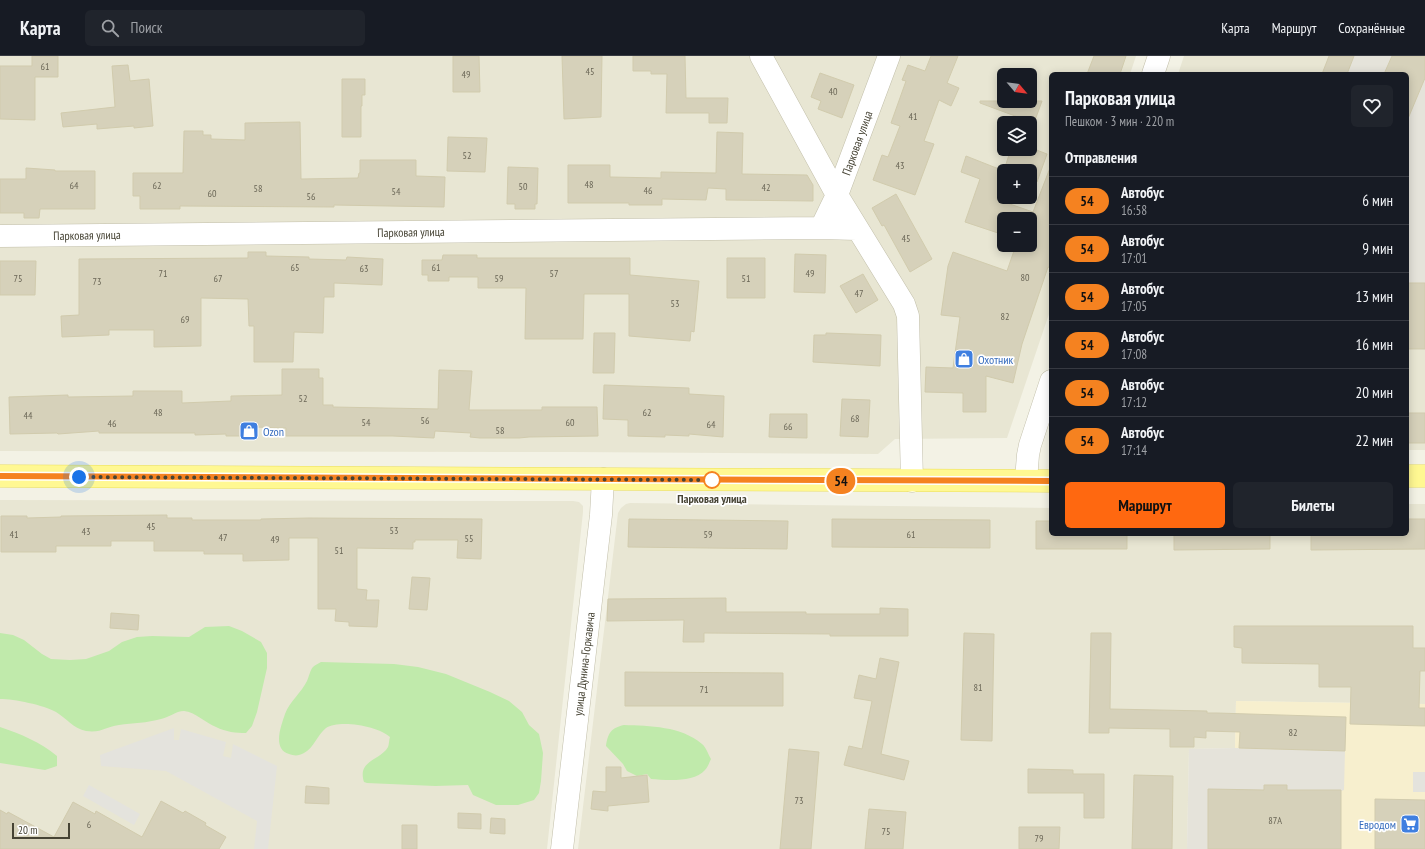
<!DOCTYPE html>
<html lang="ru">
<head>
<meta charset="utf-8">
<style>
	:root { --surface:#171b24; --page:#20242c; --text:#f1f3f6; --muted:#9ea1a6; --line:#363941; --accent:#ff6810 }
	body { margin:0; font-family:"PT Sans Narrow",sans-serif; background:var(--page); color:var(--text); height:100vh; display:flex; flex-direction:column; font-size:15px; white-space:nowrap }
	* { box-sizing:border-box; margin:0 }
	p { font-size:13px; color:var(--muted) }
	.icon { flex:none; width:22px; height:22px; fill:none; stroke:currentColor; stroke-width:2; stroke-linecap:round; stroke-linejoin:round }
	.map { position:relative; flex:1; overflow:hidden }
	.drawer { position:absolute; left:1049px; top:16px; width:360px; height:464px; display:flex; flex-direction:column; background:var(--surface); border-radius:6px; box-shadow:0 2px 10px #0003 }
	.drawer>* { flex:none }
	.badge { padding:0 8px; border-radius:13px; font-size:14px; line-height:26px }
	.needle { width:26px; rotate:119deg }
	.fabs { position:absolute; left:997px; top:12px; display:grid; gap:8px }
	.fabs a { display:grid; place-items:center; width:40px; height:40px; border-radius:6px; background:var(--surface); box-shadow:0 2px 10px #0003; font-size:20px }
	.scale { position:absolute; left:12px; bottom:10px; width:58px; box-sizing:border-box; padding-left:4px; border:2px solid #464334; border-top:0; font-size:11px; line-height:14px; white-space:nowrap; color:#464334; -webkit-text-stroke:3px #fff; paint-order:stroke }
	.you { position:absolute; width:20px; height:20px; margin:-10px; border:3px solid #fff; border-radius:50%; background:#1a73e8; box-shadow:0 0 0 6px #1a73e833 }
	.map>.badge { position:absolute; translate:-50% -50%; box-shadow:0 0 0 2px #fff }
	h2 { padding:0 16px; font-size:15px; line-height:36px }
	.round { display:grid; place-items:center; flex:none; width:42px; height:42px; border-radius:6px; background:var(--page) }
	.summary { display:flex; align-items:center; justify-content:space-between; height:68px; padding:0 16px }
	h1 { font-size:19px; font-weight:700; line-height:30px }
	.cta { display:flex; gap:8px; margin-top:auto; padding:8px 16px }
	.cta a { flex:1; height:46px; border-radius:6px; background:var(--accent); color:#111; font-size:16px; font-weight:700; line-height:46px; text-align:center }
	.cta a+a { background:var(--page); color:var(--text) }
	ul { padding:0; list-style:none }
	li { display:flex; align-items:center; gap:12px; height:48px; padding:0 16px; border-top:1px solid var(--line) }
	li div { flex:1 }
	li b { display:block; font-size:15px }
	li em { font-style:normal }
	li .badge { min-width:44px; font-weight:700; text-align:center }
	header { display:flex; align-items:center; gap:24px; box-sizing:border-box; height:56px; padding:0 20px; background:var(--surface); border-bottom:1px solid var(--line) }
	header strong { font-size:19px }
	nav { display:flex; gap:22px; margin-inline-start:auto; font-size:14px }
	.search { width:280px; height:36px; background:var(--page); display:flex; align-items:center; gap:10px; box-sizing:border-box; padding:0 14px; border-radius:6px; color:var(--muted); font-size:15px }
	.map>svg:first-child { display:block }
	.residential { fill:#e8e6d3; fill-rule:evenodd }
	.commercial { fill:#f7efce }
	.industrial { fill:#e5e3da }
	.green { fill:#c0eaab }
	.parking { fill:#e4e3dd }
	.building { fill:#d6d1ba; stroke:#d1cbad }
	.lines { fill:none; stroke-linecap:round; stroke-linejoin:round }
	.minor-casing { stroke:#c2bfaa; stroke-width:23 }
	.major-casing { stroke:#eade5c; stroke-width:23 }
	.minor { stroke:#fff; stroke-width:22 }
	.major { stroke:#fff892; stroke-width:22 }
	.line-casing { stroke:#fff; stroke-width:9 }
	.line { stroke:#f58220; stroke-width:6 }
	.walk { stroke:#464334; stroke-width:4; stroke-dasharray:0 7.2 }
	.stop-dot { fill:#fff; stroke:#f58220; stroke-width:2 }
	.labels { text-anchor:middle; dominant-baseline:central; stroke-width:3.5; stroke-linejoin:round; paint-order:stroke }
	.number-label { font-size:10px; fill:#6a6656 }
	.street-label { font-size:12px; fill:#464334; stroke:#fff }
	.shop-label { font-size:12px; fill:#366cbe; stroke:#fff; text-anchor:start }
	.stop-label { font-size:12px; font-weight:bold; fill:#464334; stroke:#fff }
</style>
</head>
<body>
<header>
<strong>Карта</strong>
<div class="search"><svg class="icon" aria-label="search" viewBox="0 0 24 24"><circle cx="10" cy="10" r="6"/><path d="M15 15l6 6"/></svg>Поиск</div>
<nav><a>Карта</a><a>Маршрут</a><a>Сохранённые</a></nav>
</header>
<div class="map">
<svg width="1425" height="793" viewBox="0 0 1425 793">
	<rect width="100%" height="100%" fill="#f3f2e5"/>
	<path class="residential" d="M0,0H1136L1130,18H1051V252L1007,382L895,383L878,398L571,396L0,395ZM1004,19H1030V45H1004ZM1004,67H1030V93H1004ZM1004,115H1030V141H1004ZM1004,163H1030V189H1004Z
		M1184,0H1329L1322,18H1178Z
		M1407,293L1425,294V394H1407Z
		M0,444L573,445L579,446L583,450V456L547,793H0Z
		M630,447L1051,452V478H1407V448H1425V648L1236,645L1235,692L1189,693L1187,793H578L618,457L621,452L626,448Z"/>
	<path class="commercial" d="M1236,645L1425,648V793H1341V734L1235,692Z"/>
	<path class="industrial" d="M1329,0H1425V294L1407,293V18H1322Z
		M1235,692L1345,695L1344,734L1341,735V793H1187L1189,693Z"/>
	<path class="green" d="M229,570L242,575L261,586L267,597V612L257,656L252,670L246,677C236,677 226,676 216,671C206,667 195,656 184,655C176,655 168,662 161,663C147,667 133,667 119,669C105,671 102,677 86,675C74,673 66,662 56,656C44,649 14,643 0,643V577L13,579L24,584L42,598L51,603L70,604L86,603L109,595L122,586L137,581L152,580L189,581L205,571Z
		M321,606L394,608L418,611L446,618L490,636L509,645L522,656L529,669L539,678L543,697L541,725L539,737L534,744L518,749H496L473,739L468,729L435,730L367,727L364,726C357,704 380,705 388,691C389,689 389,684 390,681C379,670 339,663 326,672C317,679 314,692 304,697C299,700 294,700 289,698C272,693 281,670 285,658C290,645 301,637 307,625C309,621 310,614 313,611C315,609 319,607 321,606Z
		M624,669C650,670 681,670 702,688C706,691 708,698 711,703C709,707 708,711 705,714C694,727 666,724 651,723L647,718L637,720L627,715L623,708L606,690C608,677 611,672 624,669Z
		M0,671C21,678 40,686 57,700V710L45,714L0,707Z"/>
	<path class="parking" d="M174,672V684H179L181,673L226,686L223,700L231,702L233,688L277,710L268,793H254L257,765L166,715L101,710L100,699Z
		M1413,716H1425V736H1413Z
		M89,729L140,758L134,769L83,740Z"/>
	<path class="building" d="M32,0H58V21H35V64L0,63V10H32Z
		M453,0H479L480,36H453Z
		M562,0H602L601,61L564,63Z
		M633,0H685L686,42H728L727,67H709V57H666L667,18H651V15H633Z
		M931,0H958L947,27L959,32L951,50L939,44L924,85L934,88L915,139L873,124L882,99L888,101L900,70L891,67L906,25L902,24L908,9L925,15Z
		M1094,0H1126L1120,18H1087Z
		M1329,0H1354L1347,18H1322Z
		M1392,0H1425V22L1407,65V18H1384Z
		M128,9L130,25L149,23L153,70L134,72V70L97,73V68L63,71L61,57L115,51L112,10Z
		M820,17L854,29L842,62L818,53L821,45L811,41Z
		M342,23H365V39H362V50H361V81H342Z
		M980,45H1042L1034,67L980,47Z
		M300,66L301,123L358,122L359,117H360V104H416V120L445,121L444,151L334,149V151L180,150V153H140V140H133V117H183L184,75H203V79H211V83L245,84V67Z
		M717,76L743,77L742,118L807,119L813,129V145L726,144V133L708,132L706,144L662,143V149H629V147H568V109H610V121L661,122V116L716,117Z
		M448,81L487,82L485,116L447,115Z
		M1011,93H1034L1047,98L1037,126L1030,123V115L1004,114Z
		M966,100L1004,115V146L1033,156L1050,112L1051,113V212L1048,211L1022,288L1013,327L986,320V356H963V337L925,336L926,311L953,312L960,261L941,259L948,210L953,196L1007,215L1016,189H1030V163H1004V179L965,166L980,123L961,116Z
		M508,111L538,112L537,148H535V153H515V148H507Z
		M26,112L55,114V115H95V153H40L39,162H24V157H0V123H26Z
		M896,138L932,203L910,216L884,169L882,170L872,152Z
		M248,196H266V200L309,201V203L346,204L347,201L383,203L382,229L334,227V241H324L323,277L294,276L293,306H254V270H249L248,243L201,242V290L154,291V274H109V279L62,281L61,260L79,259V203L248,202Z
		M795,198L826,199L825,237L794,236Z
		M443,199H477V202H630V219L699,225L694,276L691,275L690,285L629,280V238H584L583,283H525L526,232H478V221H449V225H428V219H422V204H442Z
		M727,202H765V242H727Z
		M0,205H36L35,239H0Z
		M863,218L878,244L856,257L840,230Z
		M1407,227H1425V293H1407Z
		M594,277H615L614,317H593Z
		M826,277L881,279L880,310L813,306L814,279H826Z
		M282,313H319V322H323V349H333V351L438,353L439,314L472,315L469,354H542V351H597L598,380L529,381L519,382H480L470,381L471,377L435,375L434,382L393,380H286V372L254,371V380H226V378L195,379V377H99V375L58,378L57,377L10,378L9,341L68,339V341L133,340V335H182V347L231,345V340L282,339Z
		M604,329L689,332V338L724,340L723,381L689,378V380L665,379V381L628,380V364L603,363Z
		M842,343L870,344L868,381L840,380Z
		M1407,357H1425V387H1407Z
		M770,358H807V382L769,381Z
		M167,459V462H192V464H261V463L309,462L482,463L481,503L457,502L458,484H415V486H413V493L357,492V533L367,534L366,544H379L377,571L349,570V566L335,565L336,553H318V482H289V504L243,505V498H204V495H154V485H111V490H56V496H1V460H27V462L61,461V460Z
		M629,463L788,465L787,493L628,491Z
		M832,463L990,464V492L832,491Z
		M1407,463H1425V493L1311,494V478H1407Z
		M1036,465H1051V478H1127V493H1036Z
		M1174,478H1270V493L1174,494Z
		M412,521L430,522L427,554L409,553Z
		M726,542V556H806V558H880V552L908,553V580H830V578L704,577V586H683L684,564L607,565L608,543Z
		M111,557L139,559L138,574L110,572Z
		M1234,570H1413V592H1425V615H1420L1419,652H1425V670L1350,668L1351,631H1319V608L1242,607V592L1234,591Z
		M964,577L994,578L992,685L961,684Z
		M1091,577H1111L1110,653L1207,655V657H1217L1346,661L1345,695L1239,692L1240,676L1206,675V682L1194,681V691H1170V673L1109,672V677H1089Z
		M880,602L899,606L881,698L909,705L904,724L844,709L849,690L862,693L872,645L854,642L859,619L876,623Z
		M625,616L783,617V650H625Z
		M789,693L819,696L811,793H780Z
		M606,711H621V722L647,719L649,746L608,750V755L591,753L593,735L606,736Z
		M1028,713L1073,714V718H1104V762H1084V737H1028Z
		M1134,719L1173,720L1172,793H1132Z
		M1264,729H1287V734H1341V793H1208V733L1264,734Z
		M306,730L329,732V748L305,747Z
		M1375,743L1425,744V793H1375Z
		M161,745L183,757L185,755L206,767L205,769L226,781L219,793H0V754L7,758L8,756L54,781L73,746L95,758L96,755L142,781Z
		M869,753L906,756L903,793H865Z
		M458,757L481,758V773L458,772Z
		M491,762L505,763V778L490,777Z
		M402,769H417V793H402Z
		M1019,771H1060L1059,793H1019Z"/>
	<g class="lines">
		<defs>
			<path id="minor" d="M761,0L837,139L904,248L908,260L912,425
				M1153,18L1159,0
				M821,172L837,139L889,0
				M0,180L821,172L857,173
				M1026,424L1028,399L1030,389L1051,325
				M562,793L601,459L603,423"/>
			<path id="major" d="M0,420L1051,425
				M1407,420H1425"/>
		</defs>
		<use href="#minor" class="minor-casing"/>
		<use href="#major" class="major-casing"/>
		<use href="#minor" class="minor"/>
		<use href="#major" class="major"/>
	</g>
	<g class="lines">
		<defs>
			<path id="line" d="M0,420L1051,425"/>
		</defs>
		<use href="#line" class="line-casing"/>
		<use href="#line" class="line"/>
		<path class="walk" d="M79,421L712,424"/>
	</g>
	<defs>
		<symbol id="shop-square" viewBox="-11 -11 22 22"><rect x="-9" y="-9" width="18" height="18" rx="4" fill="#3f7fe0" stroke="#fff"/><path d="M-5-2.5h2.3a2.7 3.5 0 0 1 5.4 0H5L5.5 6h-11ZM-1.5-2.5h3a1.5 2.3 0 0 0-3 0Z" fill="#fff"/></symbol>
		<symbol id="supermarket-square" viewBox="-11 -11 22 22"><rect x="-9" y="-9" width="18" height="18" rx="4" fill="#3f7fe0" stroke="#fff"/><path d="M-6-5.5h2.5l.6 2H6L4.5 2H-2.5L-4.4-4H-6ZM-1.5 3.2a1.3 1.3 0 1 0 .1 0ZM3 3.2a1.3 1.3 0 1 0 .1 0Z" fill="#fff"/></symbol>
	</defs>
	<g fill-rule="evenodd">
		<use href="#shop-square" x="953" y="292" width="22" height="22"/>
		<use href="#shop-square" x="238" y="364" width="22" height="22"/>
		<use href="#supermarket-square" x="1399" y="757" width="22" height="22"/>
	</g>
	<circle class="stop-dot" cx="712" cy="424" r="8"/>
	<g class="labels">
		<g class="number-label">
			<text x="45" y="10">61</text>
			<text x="590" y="15">45</text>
			<text x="466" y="18">49</text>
			<text x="833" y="35">40</text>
			<text x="913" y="60">41</text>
			<text x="467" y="99">52</text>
			<text x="900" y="109">43</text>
			<text x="589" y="128">48</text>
			<text x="74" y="129">64</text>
			<text x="157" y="129">62</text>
			<text x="523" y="130">50</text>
			<text x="766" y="131">42</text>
			<text x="258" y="132">58</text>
			<text x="648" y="134">46</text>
			<text x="396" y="135">54</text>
			<text x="212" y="137">60</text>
			<text x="311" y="140">56</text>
			<text x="906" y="182">45</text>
			<text x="295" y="211">65</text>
			<text x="436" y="211">61</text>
			<text x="364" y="212">63</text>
			<text x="163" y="217">71</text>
			<text x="554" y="217">57</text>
			<text x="810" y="217">49</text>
			<text x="1025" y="221">80</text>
			<text x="18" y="222">75</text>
			<text x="218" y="222">67</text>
			<text x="499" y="222">59</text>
			<text x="746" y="222">51</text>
			<text x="97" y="225">73</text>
			<text x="859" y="237">47</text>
			<text x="675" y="247">53</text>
			<text x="1005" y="260">82</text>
			<text x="185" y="263">69</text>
			<text x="303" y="342">52</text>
			<text x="158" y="356">48</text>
			<text x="647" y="356">62</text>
			<text x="28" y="359">44</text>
			<text x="855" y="362">68</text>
			<text x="425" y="364">56</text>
			<text x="366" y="366">54</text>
			<text x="570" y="366">60</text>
			<text x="112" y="367">46</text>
			<text x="711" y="368">64</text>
			<text x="788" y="370">66</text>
			<text x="500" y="374">58</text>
			<text x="151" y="470">45</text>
			<text x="394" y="474">53</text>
			<text x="86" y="475">43</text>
			<text x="14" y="478">41</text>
			<text x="708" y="478">59</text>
			<text x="911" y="478">61</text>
			<text x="223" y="481">47</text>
			<text x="469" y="482">55</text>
			<text x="275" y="483">49</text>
			<text x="339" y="494">51</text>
			<text x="978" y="631">81</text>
			<text x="704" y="633">71</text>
			<text x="1293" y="676">82</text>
			<text x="799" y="744">73</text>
			<text x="1275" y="764">87А</text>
			<text x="89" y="768">6</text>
			<text x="886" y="775">75</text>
			<text x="1039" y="782">79</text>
		</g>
		<g class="street-label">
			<text transform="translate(857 87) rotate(-70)">Парковая улица</text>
			<text transform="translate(411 176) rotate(-1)">Парковая улица</text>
			<text transform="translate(87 179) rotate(-1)">Парковая улица</text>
			<text transform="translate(584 608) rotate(-83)">улица Дунина-Горкавича</text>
		</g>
		<g class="shop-label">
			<text x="978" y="303">Охотник</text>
			<text x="263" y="375">Ozon</text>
			<text x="1396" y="768" text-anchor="end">Евродом</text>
		</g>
		<g class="stop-label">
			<text x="712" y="442">Парковая улица</text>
		</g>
	</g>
</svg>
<div class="fabs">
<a><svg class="needle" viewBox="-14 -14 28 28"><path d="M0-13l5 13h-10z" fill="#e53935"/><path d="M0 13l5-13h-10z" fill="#9ea1a6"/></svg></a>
<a><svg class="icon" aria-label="layers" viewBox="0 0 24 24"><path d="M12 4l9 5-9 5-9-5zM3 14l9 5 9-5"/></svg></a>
<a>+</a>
<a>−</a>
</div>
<div class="scale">20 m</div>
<div class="you" style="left:79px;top:421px"></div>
<b class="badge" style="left:841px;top:425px;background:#f58220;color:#111">54</b>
<section class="drawer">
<div class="summary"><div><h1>Парковая улица</h1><p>Пешком · 3 мин · 220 m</p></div><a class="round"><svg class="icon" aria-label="heart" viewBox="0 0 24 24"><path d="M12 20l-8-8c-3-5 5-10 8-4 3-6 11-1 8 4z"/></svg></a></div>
<h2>Отправления</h2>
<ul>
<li><span class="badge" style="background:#f58220;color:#111">54</span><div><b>Автобус</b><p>16:58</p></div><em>6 мин</em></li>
<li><span class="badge" style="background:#f58220;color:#111">54</span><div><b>Автобус</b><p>17:01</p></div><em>9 мин</em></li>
<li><span class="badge" style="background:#f58220;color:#111">54</span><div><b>Автобус</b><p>17:05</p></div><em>13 мин</em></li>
<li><span class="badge" style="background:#f58220;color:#111">54</span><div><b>Автобус</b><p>17:08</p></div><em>16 мин</em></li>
<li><span class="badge" style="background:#f58220;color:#111">54</span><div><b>Автобус</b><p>17:12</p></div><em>20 мин</em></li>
<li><span class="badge" style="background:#f58220;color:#111">54</span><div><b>Автобус</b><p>17:14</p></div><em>22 мин</em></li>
</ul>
<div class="cta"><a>Маршрут</a><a>Билеты</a></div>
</section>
</div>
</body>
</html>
